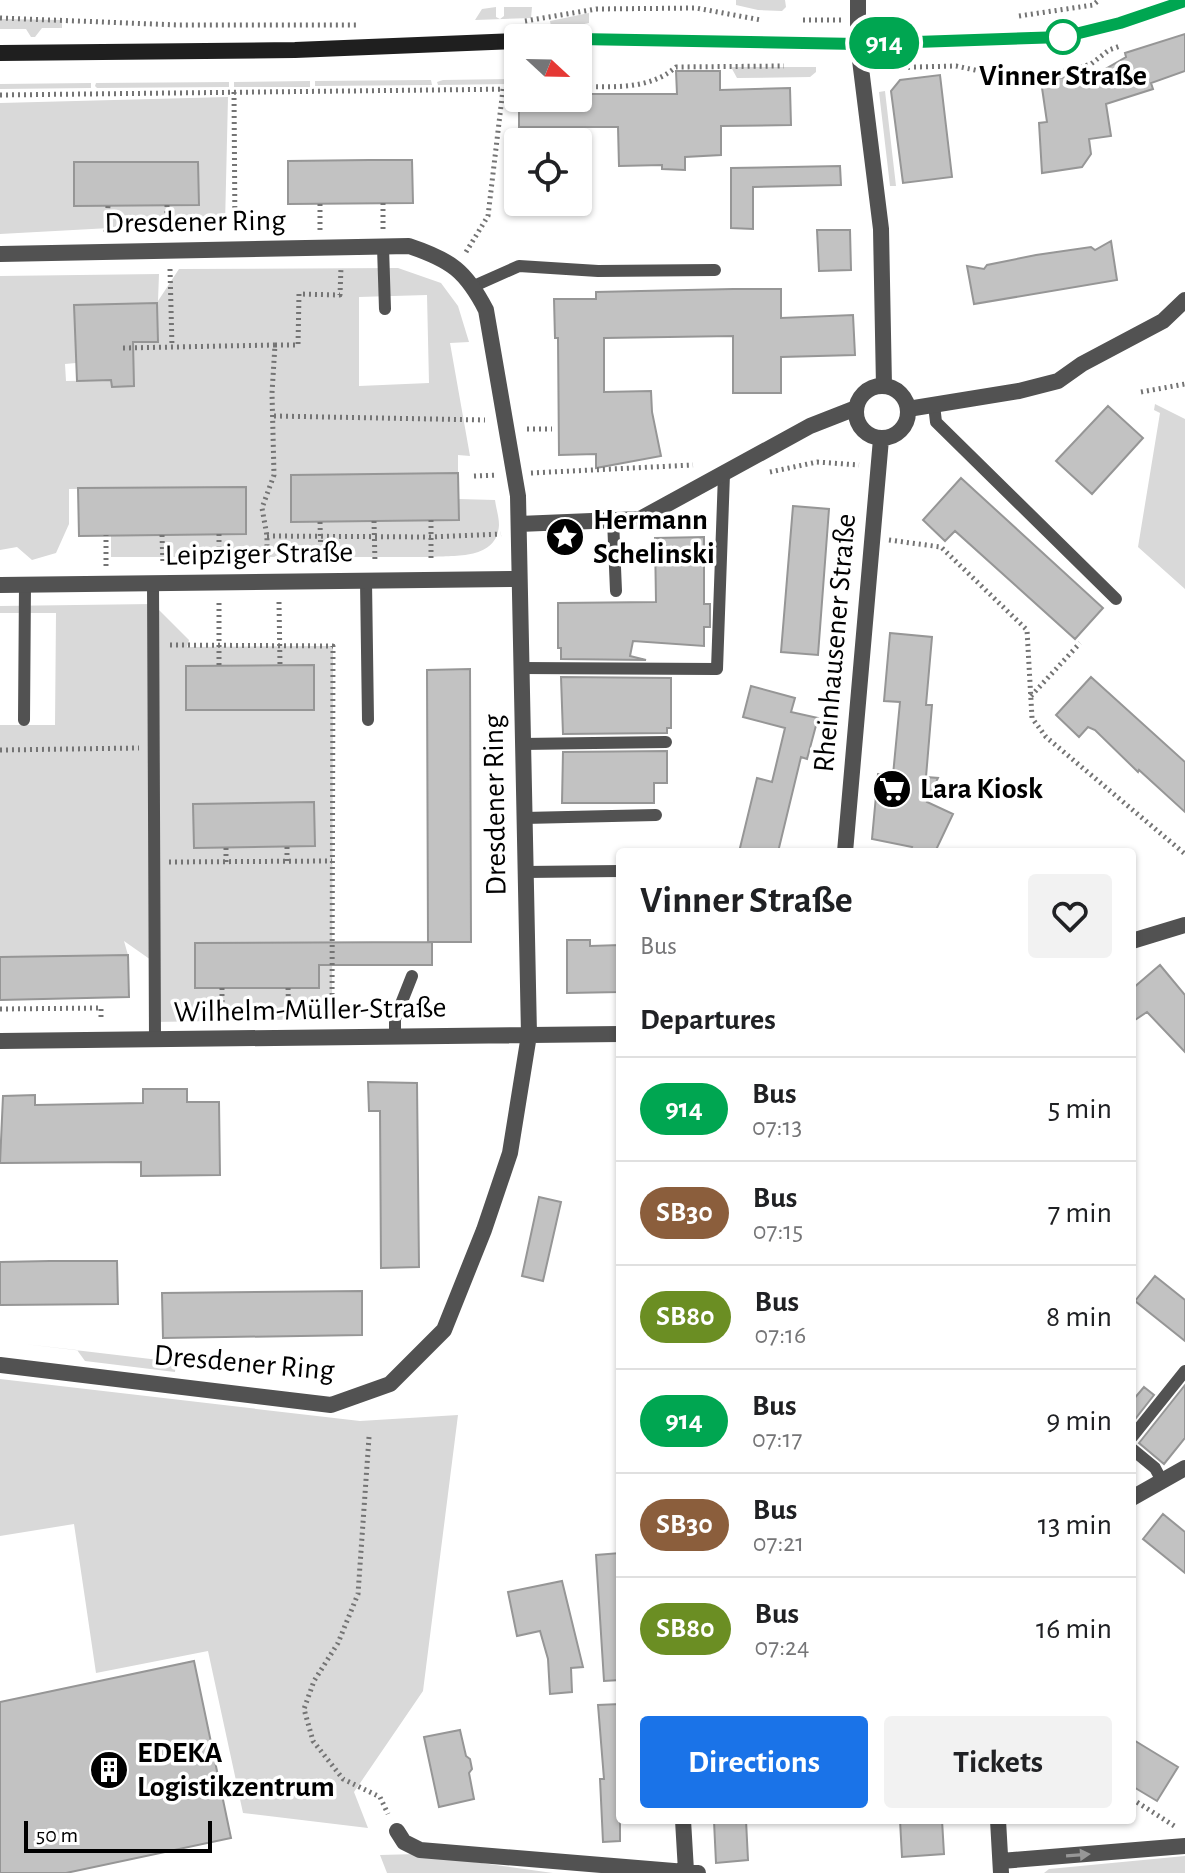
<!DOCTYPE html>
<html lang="en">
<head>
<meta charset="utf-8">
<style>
	:root { --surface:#fff; --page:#f2f2f2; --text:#202124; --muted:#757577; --line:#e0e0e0; --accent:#1a73e8 }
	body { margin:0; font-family:"Alegreya Sans",sans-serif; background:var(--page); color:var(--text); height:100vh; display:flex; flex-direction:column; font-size:30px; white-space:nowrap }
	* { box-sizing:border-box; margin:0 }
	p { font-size:26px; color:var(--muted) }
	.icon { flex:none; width:44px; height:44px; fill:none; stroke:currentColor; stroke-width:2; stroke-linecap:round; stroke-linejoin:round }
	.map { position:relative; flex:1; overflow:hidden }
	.drawer { position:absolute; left:616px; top:848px; width:520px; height:976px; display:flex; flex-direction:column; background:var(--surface); border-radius:8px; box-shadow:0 2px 6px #0004 }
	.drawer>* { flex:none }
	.badge { padding:0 16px; border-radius:26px; font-size:28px; line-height:52px }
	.needle { width:52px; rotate:112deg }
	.fabs { position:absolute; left:504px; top:24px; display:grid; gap:16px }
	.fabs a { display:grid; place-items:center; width:88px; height:88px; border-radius:8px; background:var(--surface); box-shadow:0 2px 6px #0004; font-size:40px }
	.scale { position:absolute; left:24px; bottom:20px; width:188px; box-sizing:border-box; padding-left:8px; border:4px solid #000; border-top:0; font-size:22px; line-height:28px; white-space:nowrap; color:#000; -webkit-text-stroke:6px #fff; paint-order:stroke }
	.map>.badge { position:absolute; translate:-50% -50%; box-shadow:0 0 0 4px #fff }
	h2 { padding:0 24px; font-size:30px; line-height:72px }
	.round { display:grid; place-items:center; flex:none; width:84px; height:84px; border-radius:8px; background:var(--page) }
	.head { display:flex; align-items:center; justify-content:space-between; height:136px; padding:0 24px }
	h1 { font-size:38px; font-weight:600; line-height:60px }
	.action { display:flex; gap:16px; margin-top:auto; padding:16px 24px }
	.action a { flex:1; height:92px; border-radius:8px; background:var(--accent); color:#fff; font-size:32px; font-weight:600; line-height:92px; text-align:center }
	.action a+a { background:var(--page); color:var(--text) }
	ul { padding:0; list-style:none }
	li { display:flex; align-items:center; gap:24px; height:104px; padding:0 24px; border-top:2px solid var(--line) }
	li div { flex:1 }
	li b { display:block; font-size:30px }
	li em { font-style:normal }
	li .badge { min-width:88px; font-weight:700; text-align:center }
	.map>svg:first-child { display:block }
	.green { fill:#d9d9d9; fill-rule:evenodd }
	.building { fill:#c2c2c2; stroke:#969696; stroke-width:2 }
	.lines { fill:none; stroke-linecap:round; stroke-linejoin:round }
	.path { stroke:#747474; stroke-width:5; stroke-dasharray:2 4; stroke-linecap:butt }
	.service { stroke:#525252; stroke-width:12 }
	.minor { stroke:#525252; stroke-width:16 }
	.secondary { stroke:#1f1f1f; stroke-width:16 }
	.oneway { fill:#979797 }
	.line-casing { stroke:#fff; stroke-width:18 }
	.line { stroke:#00a651; stroke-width:12 }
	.stop-dot { fill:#fff; stroke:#00a651; stroke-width:4 }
	.labels { text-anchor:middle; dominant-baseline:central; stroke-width:7; stroke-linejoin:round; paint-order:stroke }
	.stop-label { font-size:30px; font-weight:bold; fill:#000; stroke:#fff }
	.street-label { font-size:30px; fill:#000; stroke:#fff }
	.poi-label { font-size:30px; font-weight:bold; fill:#000; stroke:#fff; text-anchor:start }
</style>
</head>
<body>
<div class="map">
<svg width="1185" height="1873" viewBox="0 0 1185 1873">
	<rect width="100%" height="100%" fill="#fff"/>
	<path class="green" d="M736,0H785L786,7L782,11L758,10L736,5Z
		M496,7V17L500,19L504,16V7H532L531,18L475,20L482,9Z
		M589,13V23L552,31L550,21Z
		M0,19L62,20V28H42L35,37H31L26,29H0Z
		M731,67H816V72L810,77L737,78Z
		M518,79V84L438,85L437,82L443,80Z
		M431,80L432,85L315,86V81Z
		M310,81V87H234V82Z
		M229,82V87L97,88L95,86L96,83Z
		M91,83V88L0,89V84Z
		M885,91L896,186H890L879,92Z
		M228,97L225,225L110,228L0,234V103ZM198,162V205L74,206V163Z
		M398,268L441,283L458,306L469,342L450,343L470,456L458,455V473L291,475V521L458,499L495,500C496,508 499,517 499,525C497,560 455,555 431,557H111V536L246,533L245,487L69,489V524L56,553L32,560L17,547L0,550V276L159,274L158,301L179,269ZM427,295L429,383L359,386V297ZM75,305L157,341L123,342L133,352L134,386L111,380L66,381L65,364L76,363Z
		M1155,404L1185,419V589L1138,547L1160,413L1154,410Z
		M153,604L189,640L187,647L333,646L332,1019L155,1022L151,960L124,941L128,955L0,957V725H55L56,613H0V606ZM314,665L313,710H186L187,666ZM314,802L315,846L194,848L193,804ZM318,942V988H195V943Z
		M24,1344L176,1362L175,1372L85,1361L77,1350Z
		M0,1379L360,1421L458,1415L423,1691L354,1792L368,1828L243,1813L208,1651L96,1673L74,1524L0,1536Z
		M417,1854L553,1873H387L380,1855Z
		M1185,1856V1873H1044L1049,1869Z"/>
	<path class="building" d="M1185,34V71L1151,83L1153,89L1106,104L1111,136L1089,139L1091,154L1082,167L1042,173L1039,123L1047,122L1041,81L1100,72L1126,57L1125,53Z
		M676,71H720V90L790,88L791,125L721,126V155L685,157V170L662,169V165L619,166L618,127H519V98H578V94H677Z
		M940,75L952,177L903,183L891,91L900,80Z
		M369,160H412L413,203L288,204V161Z
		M74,162H198L199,205L74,206Z
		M840,166L841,185L753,187V229L731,228V168Z
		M817,230H850L851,270L819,271Z
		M1111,241L1117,280L974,304L967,266L984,269L987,265L1036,255L1091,247L1095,250Z
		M733,289H781V318L853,315L855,355L781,357V393H733V336L604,338V392L651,391L652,412L661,456L596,468V454L559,455L558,338H555L554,299H596V292Z
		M157,303L158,342H133L134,386L112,387L111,380L77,381L74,305Z
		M1108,406L1143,438L1092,494L1056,461Z
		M458,473L459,520L291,522V475Z
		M961,478L1103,608L1075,639L955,531L945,541L923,520Z
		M246,487V534L79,536L78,488Z
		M793,506L829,509L818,655L781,652Z
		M704,537V604H710V627H704V646L633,641L630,656L646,660L561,659V648H558V603L656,602L655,538Z
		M890,633L932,637L926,705H932L926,777L938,778L927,802L953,814L935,852H910L912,847L872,839L878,774L893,775L900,702L884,701Z
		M314,665V710H186V666Z
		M470,669L471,942H428L427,670Z
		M561,677L671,678V728H667V733L563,734Z
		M1091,677L1185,762V812L1139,770L1138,772L1095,730L1088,727L1079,737L1056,715Z
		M751,686L795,698L791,712L818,718L807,759L801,757L778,852H739L757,778L772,782L785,728L743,717Z
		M667,751V783H654V803H562L563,752Z
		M314,802L315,846L194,848L193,804Z
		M567,940H590V946L620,945V992L567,993Z
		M432,942V965H319V988H195V943Z
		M128,955L129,997L0,1000V957Z
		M1160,965L1185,995V1052L1147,1012L1132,1022V989Z
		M368,1082L417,1083L419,1267L381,1268L380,1111H369Z
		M143,1089H187V1102H219L220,1175L141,1176V1162L0,1163L3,1096L35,1095V1105L143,1103Z
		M539,1197L561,1202L543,1281L522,1276Z
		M50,1261H117L118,1304L0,1305V1262Z
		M1155,1276L1185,1300V1341L1135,1301Z
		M362,1291V1335L163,1338L162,1293Z
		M1185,1385V1438L1164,1464L1139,1443Z
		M1144,1387L1154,1395L1132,1423V1401Z
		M1163,1514L1185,1532V1573L1143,1539Z
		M620,1553V1680L604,1681L596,1555Z
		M562,1581L583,1667L571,1668L572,1692L550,1694L548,1659L540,1631L517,1636L508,1592Z
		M194,1661L231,1838L66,1873H0V1702Z
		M620,1704V1841L603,1842L600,1779H604L598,1705Z
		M460,1730L466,1756L470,1759L472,1769L469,1773L474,1799L439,1807L424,1737Z
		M1132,1739L1178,1767L1157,1801L1132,1786Z
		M746,1820L748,1860L716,1863L714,1821Z
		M900,1820H942L944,1854L902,1857Z"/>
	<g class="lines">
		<path class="path" d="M1019,16L1093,5L1099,0
			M0,18L179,25H356
			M803,20H841
			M875,20L905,19
			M525,21L596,9L696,8L761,20
			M878,68L956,66L1003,76L1068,71L1091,64L1109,50L1120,46
			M578,87C613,86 648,91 676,67L784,66
			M234,92L235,232
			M0,95L518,89
			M383,203V230
			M320,204V231
			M167,205V232
			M106,232L108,206
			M466,252L488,216L503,89
			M170,269L172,347
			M275,345H298L299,294L340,295L341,267
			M123,348L275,345L272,393L274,475L262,508L267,536V563
			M1141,392L1185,384
			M274,416L485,420
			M527,429H552
			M770,472L817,462L859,465
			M531,473L693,465
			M474,476L497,475
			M431,520V562
			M374,521L375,563
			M320,522L321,563
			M219,534V565
			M162,535L163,565
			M267,536L431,537L501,534
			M889,540L941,547L1027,630L1032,718L1046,737L1185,854
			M106,566V535
			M279,602L280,665
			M219,603V665
			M170,645L333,646L332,1017
			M1031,696L1080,643
			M0,750L139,748
			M287,847V861
			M226,848V862
			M169,862L332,861
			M222,988V1019
			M288,988L289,1019
			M0,1009L101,1008V1021
			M369,1437L358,1594L338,1643L314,1681L304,1709L313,1741L343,1779L380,1797L388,1814
			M1132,1799L1176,1827"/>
		<path class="service" d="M383,247L385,309
			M474,286L519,266L598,271L715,270
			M934,405L936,422L1116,599
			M613,520L616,591
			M366,581L368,720
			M153,583L155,1040
			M520,668L717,669L724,474
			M24,720L25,584
			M522,744L666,742
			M524,818L656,815
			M525,872L620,871
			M395,1037V1019L412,976
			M1132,1437L1185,1371
			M1132,1449L1155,1468L1162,1481"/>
		<path class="minor" d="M858,0V44L881,229L884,386
			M0,254L409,246C451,260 466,271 486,310L518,496L529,1035L510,1153L484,1230L444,1330L390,1384L331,1405L0,1365
			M856 412a26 26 0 1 1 52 0a26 26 0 1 1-52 0Z
			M908,409L1019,391L1058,381L1082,364L1163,321L1185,300
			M519,524L640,519L810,426L856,408
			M0,585L518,579
			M845,852L881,439
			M1132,941L1185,925
			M0,1041L620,1034
			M1132,1498L1185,1468
			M683,1820L686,1871
			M998,1820L1001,1873
			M397,1831L404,1842L420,1850L698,1873
			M1001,1861L1185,1846"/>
		<path class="secondary" d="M578,39L858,44L1063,37L1120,23L1185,1
			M0,53L295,50L518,41"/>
	</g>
	<defs><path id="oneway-solid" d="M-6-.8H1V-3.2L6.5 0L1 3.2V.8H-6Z" transform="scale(2)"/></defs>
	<use class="oneway" href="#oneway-solid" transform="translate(1078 1855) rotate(-4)"/>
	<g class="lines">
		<defs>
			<path id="line" d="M578,39L858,44L1063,37L1120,23L1185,1"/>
		</defs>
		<use href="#line" class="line-casing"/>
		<use href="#line" class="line"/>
	</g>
	<defs>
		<symbol id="sight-disc" viewBox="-11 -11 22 22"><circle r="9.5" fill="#000" stroke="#fff"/><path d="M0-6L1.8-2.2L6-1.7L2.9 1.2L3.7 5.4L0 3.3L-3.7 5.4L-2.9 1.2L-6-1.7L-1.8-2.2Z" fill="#fff"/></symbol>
		<symbol id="supermarket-disc" viewBox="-11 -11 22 22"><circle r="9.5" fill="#000" stroke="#fff"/><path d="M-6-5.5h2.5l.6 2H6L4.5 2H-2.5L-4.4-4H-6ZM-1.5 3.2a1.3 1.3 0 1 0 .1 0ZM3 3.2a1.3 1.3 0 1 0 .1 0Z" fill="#fff"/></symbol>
		<symbol id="building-disc" viewBox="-11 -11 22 22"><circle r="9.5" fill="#000" stroke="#fff"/><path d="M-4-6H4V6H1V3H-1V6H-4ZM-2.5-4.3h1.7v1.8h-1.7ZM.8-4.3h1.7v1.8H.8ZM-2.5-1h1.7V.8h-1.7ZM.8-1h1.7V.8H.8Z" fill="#fff"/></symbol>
	</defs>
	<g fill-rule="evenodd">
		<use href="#sight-disc" x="543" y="515" width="44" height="44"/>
		<use href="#supermarket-disc" x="870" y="767" width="44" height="44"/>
		<use href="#building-disc" x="87" y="1748" width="44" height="44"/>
	</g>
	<circle class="stop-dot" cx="1063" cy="37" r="16"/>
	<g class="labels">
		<g class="stop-label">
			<text x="1063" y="76">Vinner Straße</text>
		</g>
		<g class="street-label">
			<text transform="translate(195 222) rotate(-1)">Dresdener Ring</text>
			<text transform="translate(259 554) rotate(-1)">Leipziger Straße</text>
			<text transform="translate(835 643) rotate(-85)">Rheinhausener Straße</text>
			<text transform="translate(495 805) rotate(-91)">Dresdener Ring</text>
			<text transform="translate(310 1010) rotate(-1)">Wilhelm-Müller-Straße</text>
			<text transform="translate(244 1363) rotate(5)">Dresdener Ring</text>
		</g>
		<g class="poi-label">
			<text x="593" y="520">Hermann<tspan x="593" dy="34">Schelinski</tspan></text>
			<text x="920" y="789">Lara Kiosk</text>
			<text x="137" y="1753">EDEKA<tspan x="137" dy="34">Logistikzentrum</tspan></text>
		</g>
	</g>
</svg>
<div class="fabs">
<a><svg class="needle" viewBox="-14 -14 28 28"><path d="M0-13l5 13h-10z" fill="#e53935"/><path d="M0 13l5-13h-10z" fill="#757577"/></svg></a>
<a><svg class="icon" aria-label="locate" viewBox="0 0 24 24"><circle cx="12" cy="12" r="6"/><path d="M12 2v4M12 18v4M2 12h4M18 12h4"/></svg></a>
</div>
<div class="scale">50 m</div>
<b class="badge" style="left:884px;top:43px;background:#00a651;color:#fff">914</b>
<section class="drawer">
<div class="head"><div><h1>Vinner Straße</h1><p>Bus</p></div><a class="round"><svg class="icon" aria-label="heart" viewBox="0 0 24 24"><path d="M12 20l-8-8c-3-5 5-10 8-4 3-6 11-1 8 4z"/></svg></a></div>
<h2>Departures</h2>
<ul>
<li><span class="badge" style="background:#00a651;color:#fff">914</span><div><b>Bus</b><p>07:13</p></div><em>5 min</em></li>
<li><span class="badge" style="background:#8b5e3c;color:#fff">SB30</span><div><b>Bus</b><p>07:15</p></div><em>7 min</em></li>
<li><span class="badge" style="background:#6b8e23;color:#fff">SB80</span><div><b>Bus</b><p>07:16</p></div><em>8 min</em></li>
<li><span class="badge" style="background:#00a651;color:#fff">914</span><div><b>Bus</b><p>07:17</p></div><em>9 min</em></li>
<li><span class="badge" style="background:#8b5e3c;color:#fff">SB30</span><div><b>Bus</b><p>07:21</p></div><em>13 min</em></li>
<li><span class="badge" style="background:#6b8e23;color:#fff">SB80</span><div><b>Bus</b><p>07:24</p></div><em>16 min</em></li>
</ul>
<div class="action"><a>Directions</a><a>Tickets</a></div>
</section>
</div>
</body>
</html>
